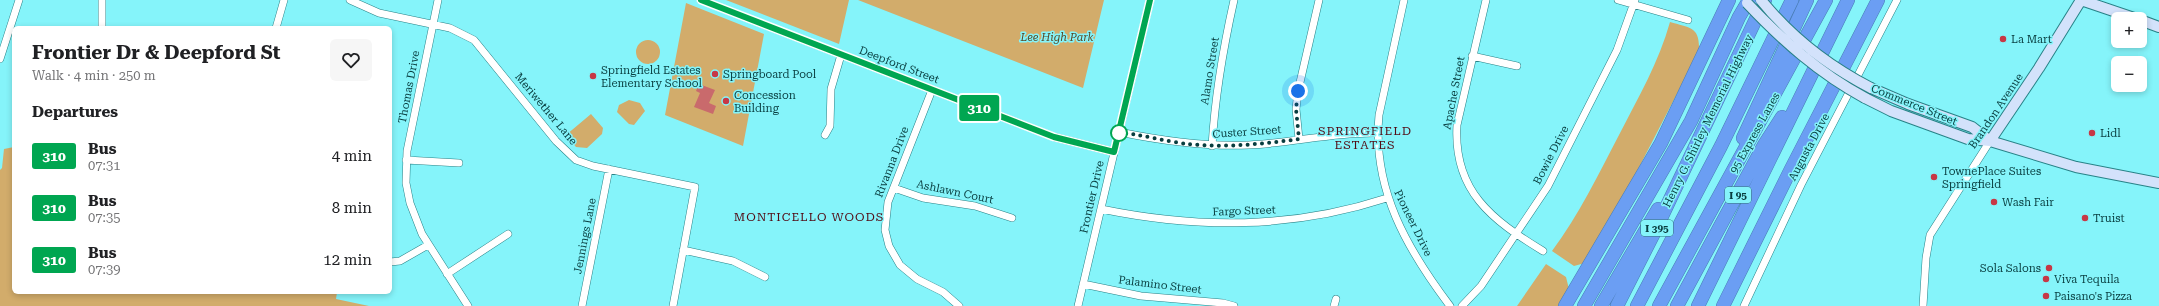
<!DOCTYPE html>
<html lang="en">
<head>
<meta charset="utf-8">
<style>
	:root { --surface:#fff; --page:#f6f6f6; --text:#202124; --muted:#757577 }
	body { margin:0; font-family:"Roboto Serif",serif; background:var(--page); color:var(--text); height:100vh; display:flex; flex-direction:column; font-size:15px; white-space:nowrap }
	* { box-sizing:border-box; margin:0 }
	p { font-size:13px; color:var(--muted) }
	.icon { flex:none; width:22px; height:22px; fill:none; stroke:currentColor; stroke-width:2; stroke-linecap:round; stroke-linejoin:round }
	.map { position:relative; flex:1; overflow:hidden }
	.details { position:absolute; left:12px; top:26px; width:380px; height:268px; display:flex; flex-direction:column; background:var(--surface); border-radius:6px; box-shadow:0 2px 6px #0003 }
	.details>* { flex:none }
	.badge { padding:0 8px; border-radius:3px; font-size:14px; line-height:26px }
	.controls { position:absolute; left:2111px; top:12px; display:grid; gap:8px }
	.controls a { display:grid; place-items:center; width:36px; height:36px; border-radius:6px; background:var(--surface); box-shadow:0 2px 6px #0003; font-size:20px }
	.you { position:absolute; width:20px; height:20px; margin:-10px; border:3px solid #fff; border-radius:50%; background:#1a73e8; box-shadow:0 0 0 6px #1a73e833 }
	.map>.badge { position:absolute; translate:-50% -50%; box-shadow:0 0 0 2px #fff }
	h2 { padding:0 20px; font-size:15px; line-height:36px }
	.round { display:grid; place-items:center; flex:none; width:42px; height:42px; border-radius:6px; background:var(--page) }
	.overview { display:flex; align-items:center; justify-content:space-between; height:68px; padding:0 20px }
	h1 { font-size:19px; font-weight:700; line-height:30px }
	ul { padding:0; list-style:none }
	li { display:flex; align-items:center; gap:12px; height:52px; padding:0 20px }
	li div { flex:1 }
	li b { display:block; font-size:15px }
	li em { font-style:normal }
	li .badge { min-width:44px; font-weight:700; text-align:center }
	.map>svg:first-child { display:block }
	.green { fill:#d2ac6b }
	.water { fill:#c96a6c }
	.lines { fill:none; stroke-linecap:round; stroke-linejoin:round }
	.street-casing { stroke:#288287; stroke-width:8 }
	.secondary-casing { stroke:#288287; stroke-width:12 }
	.highway-casing { stroke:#487cb4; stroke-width:14 }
	.street { stroke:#fff; stroke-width:7 }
	.secondary { stroke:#d3e2fb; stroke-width:10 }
	.highway { stroke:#6b9ef3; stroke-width:13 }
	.secondary-bridge-casing { stroke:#288287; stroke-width:12; stroke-linecap:butt }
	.secondary-bridge { stroke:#d3e2fb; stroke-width:10 }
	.line-casing { stroke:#fff; stroke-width:9 }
	.line { stroke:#00a651; stroke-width:6 }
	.walk { stroke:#083d3f; stroke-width:4; stroke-dasharray:0 7.2 }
	.poi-dot { fill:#c73745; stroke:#85f4fa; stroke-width:1.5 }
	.stop-dot { fill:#fff; stroke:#00a651; stroke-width:2 }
	.labels { text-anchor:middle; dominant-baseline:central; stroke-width:3; stroke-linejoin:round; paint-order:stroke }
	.shield { fill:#85f4fa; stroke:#2e7477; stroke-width:1 }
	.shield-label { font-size:10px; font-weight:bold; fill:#083d3f }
	.park-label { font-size:11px; font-style:italic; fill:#5b4621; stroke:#85f4fa }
	.poi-label { font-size:11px; fill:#083d3f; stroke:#85f4fa; text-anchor:start }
	.street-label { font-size:11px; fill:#083d3f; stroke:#85f4fa }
	.neighbourhood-label { font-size:12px; letter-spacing:1px; fill:#520c15; stroke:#85f4fa }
</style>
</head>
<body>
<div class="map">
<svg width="2159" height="306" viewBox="0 0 2159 306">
	<rect width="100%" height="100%" fill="#85f4fa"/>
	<path class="green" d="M726,0H849L839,44Z
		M858,0H1104L1083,88Z
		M686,3L764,34L743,146L665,115Z
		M1670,22C1690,28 1700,26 1699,51L1617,210L1585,263L1574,266L1552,251C1579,215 1598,175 1619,135C1638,98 1659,62 1670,22Z
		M636 52a12 12 0 1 1 24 0a12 12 0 1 1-24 0Z
		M629,100L640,103L645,111L634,125L629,124L617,112L619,105Z
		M591,114L603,128L602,134L587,148L576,147L566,135Z
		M14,147V292H337L336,299L369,306H0V170L2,168L4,149Z
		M1546,264L1566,277L1569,289L1559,306H1517Z"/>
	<path class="water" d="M699,84L715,90L709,103L716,106L713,114L694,107L700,93L696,91Z"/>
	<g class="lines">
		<defs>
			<path id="street" d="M350,0L379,13L450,28L474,40L556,141L576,160L593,166L695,187L673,306
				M438,0L407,151L406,183L410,203L422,234L468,306
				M701,0L1054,137L1114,152
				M1404,0L1379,115C1372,189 1407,249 1450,306
				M1486,0L1457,125C1453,191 1492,220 1543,251
				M1618,0L1688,20
				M102,28V0
				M276,28L284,0
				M1472,56L1517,66
				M0,59L19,0
				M932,90L888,202L885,230L889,246L900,265L917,279L943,292L959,306
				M1119,132C1163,141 1205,147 1249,145C1293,143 1334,132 1377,133
				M825,135L830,126L831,89L841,55
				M1299,139L1296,109L1298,91L1319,0
				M1212,146C1215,96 1223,49 1234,0
				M406,160L459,163
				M894,188L923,198L975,206L1012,218
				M1101,209C1198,229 1292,229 1387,198
				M683,250L733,261L765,277
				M390,262L400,261L428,245
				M447,274L508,234
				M1083,284L1141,296L1223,303L1234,306
				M582,306L609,169
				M1078,306L1150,0
				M1334,306L1336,299
				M1462,306L1481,286L1548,186L1617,50L1635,0
				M1744,306L1801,185L1897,0
				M1923,306L1926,258L1930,235L1990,141"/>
			<path id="secondary" d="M2081,0L2137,19
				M2140,20L2159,27
				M1871,88L1908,104L1972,127L1990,141
				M1865,98L1891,111L1968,139L1990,141L2076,167L2159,183
				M1990,141L2039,68L2081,0"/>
			<path id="highway" d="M1743,138L1807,0
				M1565,306L1661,143L1729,0
				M1584,306L1691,121L1739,17L1749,0
				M1601,306L1658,209
				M1617,306L1654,233L1765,0
				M1637,306L1721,146L1792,0
				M1659,306L1826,0
				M1677,306L1764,145L1782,117
				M1698,306L1848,0
				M1723,306L1790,171L1878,0"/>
		</defs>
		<use href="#street" class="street-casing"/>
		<use href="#secondary" class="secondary-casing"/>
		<use href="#highway" class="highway-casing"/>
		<use href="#street" class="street"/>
		<use href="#secondary" class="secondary"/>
		<use href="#highway" class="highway"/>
		<defs>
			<path id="secondary-bridge" d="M1761,0C1791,37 1828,66 1871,88
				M1747,3C1783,41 1819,73 1865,98"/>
		</defs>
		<use href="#secondary-bridge" class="secondary-bridge-casing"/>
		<use href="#secondary-bridge" class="secondary-bridge"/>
	</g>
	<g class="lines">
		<defs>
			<path id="line" d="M701,0L1054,137L1114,152L1150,0"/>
		</defs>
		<use href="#line" class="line-casing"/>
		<use href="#line" class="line"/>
		<path class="walk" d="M1119,133C1137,133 1167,142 1188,144C1226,148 1263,144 1299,139L1296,109L1298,91"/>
	</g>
	<g class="poi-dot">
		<circle cx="2003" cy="39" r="4"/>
		<circle cx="715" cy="74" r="4"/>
		<circle cx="593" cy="76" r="4"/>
		<circle cx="726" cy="101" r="4"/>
		<circle cx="2092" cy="133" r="4"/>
		<circle cx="1934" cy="177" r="4"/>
		<circle cx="1994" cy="202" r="4"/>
		<circle cx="2085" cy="218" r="4"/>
		<circle cx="2049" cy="268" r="4"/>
		<circle cx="2046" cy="279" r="4"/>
		<circle cx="2046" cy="296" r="4"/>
	</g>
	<circle class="stop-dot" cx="1119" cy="133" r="8"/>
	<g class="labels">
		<g class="shield">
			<rect x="1725" y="187" width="26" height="16" rx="3"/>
			<rect x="1641" y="220" width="32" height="16" rx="3"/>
		</g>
		<g class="shield-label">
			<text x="1738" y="195">I 95</text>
			<text x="1657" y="228">I 395</text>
		</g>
		<g class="park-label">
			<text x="1057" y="37">Lee High Park</text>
		</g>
		<g class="poi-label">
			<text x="2011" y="39">La Mart</text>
			<text x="601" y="70">Springfield Estates<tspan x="601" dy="13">Elementary School</tspan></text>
			<text x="723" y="74">Springboard Pool</text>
			<text x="734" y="95">Concession<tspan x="734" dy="13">Building</tspan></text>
			<text x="2100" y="133">Lidl</text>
			<text x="1942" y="171">TownePlace Suites<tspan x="1942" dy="13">Springfield</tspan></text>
			<text x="2002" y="202">Wash Fair</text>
			<text x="2093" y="218">Truist</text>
			<text x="2041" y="268" text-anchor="end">Sola Salons</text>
			<text x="2054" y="279">Viva Tequila</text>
			<text x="2054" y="296">Paisano's Pizza</text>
		</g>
		<g class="street-label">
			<text transform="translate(899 65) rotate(21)">Deepford Street</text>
			<text transform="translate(1210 71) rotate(-81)">Alamo Street</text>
			<text transform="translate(409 87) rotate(-79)">Thomas Drive</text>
			<text transform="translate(1454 93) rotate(-79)">Apache Street</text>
			<text transform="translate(1914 105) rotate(22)">Commerce Street</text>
			<text transform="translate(546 109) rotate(50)">Meriwether Lane</text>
			<text transform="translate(1996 111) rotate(-56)">Brandon Avenue</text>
			<text transform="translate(1708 121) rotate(-64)">Henry G. Shirley Memorial Highway</text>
			<text transform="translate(1247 132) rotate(-4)">Custer Street</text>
			<text transform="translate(1755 133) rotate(-61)">95 Express Lanes</text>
			<text transform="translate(1809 147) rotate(-62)">Augusta Drive</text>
			<text transform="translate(1551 155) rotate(-63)">Bowie Drive</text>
			<text transform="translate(892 162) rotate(-69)">Rivanna Drive</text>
			<text transform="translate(955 192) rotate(12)">Ashlawn Court</text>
			<text transform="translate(1092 197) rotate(-77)">Frontier Drive</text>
			<text transform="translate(1244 211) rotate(-2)">Fargo Street</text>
			<text transform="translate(1413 223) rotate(64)">Pioneer Drive</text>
			<text transform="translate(585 236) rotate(-79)">Jennings Lane</text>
			<text transform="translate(1160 285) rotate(7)">Palamino Street</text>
		</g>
		<g class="neighbourhood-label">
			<text x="1365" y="131">SPRINGFIELD<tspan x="1365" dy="14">ESTATES</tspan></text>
			<text x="809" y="217">MONTICELLO WOODS</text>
		</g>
	</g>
</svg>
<div class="controls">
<a>+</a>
<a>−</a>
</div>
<div class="you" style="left:1298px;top:91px"></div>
<b class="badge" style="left:979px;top:108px;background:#00a651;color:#fff">310</b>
<section class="details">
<div class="overview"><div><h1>Frontier Dr &amp; Deepford St</h1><p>Walk · 4 min · 250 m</p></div><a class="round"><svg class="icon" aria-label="heart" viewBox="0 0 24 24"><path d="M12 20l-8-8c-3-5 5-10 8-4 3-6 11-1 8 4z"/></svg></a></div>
<h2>Departures</h2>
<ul>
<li><span class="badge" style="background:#00a651;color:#fff">310</span><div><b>Bus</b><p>07:31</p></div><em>4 min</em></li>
<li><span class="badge" style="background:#00a651;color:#fff">310</span><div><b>Bus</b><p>07:35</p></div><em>8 min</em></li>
<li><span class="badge" style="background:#00a651;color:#fff">310</span><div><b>Bus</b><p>07:39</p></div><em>12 min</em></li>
</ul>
</section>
</div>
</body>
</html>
